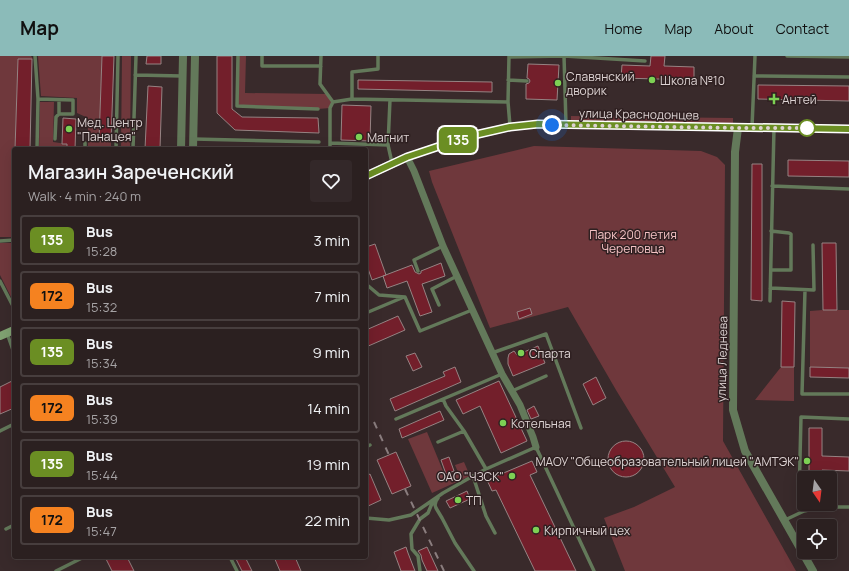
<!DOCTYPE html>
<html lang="en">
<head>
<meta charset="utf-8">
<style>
	:root { --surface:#2b2020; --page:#332829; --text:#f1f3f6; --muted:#a6a3a5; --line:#473e3e; --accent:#8bbbb9 }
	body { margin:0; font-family:Manrope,sans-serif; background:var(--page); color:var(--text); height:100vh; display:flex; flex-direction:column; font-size:15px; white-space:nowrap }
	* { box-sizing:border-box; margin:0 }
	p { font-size:13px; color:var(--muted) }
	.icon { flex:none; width:22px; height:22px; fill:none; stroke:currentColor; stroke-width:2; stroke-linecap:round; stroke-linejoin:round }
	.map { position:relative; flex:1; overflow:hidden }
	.drawer { position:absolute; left:12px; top:91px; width:356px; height:412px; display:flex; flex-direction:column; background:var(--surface); border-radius:4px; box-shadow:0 4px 16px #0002,0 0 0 1px var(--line) }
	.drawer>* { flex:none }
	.badge { padding:0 8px; border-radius:6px; font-size:14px; line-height:26px }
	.needle { width:26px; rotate:166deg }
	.controls { position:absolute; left:797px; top:415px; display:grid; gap:8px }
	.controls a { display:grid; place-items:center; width:40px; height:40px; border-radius:4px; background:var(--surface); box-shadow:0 4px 16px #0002,0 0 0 1px var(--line); font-size:20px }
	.you { position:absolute; width:20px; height:20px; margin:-10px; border:3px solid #fff; border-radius:50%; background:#1a73e8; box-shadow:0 0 0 6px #1a73e833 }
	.map>.badge { position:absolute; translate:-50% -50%; box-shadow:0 0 0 2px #fff }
	.round { display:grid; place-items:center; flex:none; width:42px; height:42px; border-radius:4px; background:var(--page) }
	.head { display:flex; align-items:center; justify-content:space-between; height:68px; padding:0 16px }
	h1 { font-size:19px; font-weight:600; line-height:30px }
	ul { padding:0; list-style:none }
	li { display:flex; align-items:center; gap:12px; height:50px; margin:0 8px 6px; padding:0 8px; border:2px solid var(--line); border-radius:4px }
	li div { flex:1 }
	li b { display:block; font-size:15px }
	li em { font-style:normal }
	li .badge { min-width:44px; font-weight:700; text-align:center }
	header { display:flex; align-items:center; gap:24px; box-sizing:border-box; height:56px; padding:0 20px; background:var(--accent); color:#111 }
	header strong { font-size:19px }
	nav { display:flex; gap:22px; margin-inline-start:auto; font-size:14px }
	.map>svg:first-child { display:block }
	.green { fill:#6f383c }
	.building { fill:#731f2b; stroke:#968383 }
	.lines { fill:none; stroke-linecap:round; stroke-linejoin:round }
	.service { stroke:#63795a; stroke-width:3.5 }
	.minor { stroke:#63795a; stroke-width:7 }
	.tertiary { stroke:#63795a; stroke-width:8 }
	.secondary { stroke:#80a272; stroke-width:8 }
	.rail { stroke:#8a7d7e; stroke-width:2; stroke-dasharray:7 7; stroke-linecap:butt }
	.line-casing { stroke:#fff; stroke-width:9 }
	.line { stroke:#6b8e23; stroke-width:6 }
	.walk { stroke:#ddd3d3; stroke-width:4; stroke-dasharray:0 7.2 }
	.poi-dot { fill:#7dd154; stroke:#2f2021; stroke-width:1.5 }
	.stop-dot { fill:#fff; stroke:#6b8e23; stroke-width:2 }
	.labels { text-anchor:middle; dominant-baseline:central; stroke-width:3; stroke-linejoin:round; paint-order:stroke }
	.poi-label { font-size:12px; fill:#ddd3d3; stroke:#2f2021; text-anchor:start }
	.street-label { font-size:12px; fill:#ddd3d3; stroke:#2f2021 }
	.park-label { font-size:12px; fill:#f5c2c4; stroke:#2f2021 }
</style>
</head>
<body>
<header>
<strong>Map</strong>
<nav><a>Home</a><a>Map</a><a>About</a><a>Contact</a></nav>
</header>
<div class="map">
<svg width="849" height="515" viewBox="0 0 849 515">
	<rect width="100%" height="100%" fill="#392a2b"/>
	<path class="green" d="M0,0H31L33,3H18L12,171H14V181H0Z
		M38,0H102L99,85H111V93H88V62L77,57V42L41,40Z
		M122,0H131L130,93H121Z
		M238,0H246L245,37L328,38L333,46L330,52L318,53L237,50Z
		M40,46H54L53,86L67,88V93H39Z
		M571,60L733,62V67L571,66Z
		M534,90L701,95L717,101L725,109L723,385L796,515H625L604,462L634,451L675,431L616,334L568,251L490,272L432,126L429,115Z
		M0,187H11V205L14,206V247L0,219Z
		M823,254H849V312L810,311V255Z
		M781,311H794V345L755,344Z
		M427,376L446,422L458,416L455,409L464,406L470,420L432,437L408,383Z"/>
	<path class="building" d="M102,0H114L111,85H99Z
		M147,0H161V8H146Z
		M217,0H232V53L242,61L318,62L319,77L235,74L217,57Z
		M651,0H665L664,10L694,11V24L621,22L622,9L650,10Z
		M18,3H32L30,93H15Z
		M528,8L559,9L557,44L526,43V28L529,27L530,25L529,23L527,22Z
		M358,24L492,26V36L358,33Z
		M758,29L849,30V45L758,43Z
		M148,30L162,31L160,93H145Z
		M342,49L371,50L370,85L341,84Z
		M63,62L76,63L75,93H67V88H62Z
		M788,104L849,105V121L788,120Z
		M752,108H762V245L751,244Z
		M822,187H836L837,254H823Z
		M375,188L386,219L372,224L366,207V191Z
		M441,207L445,220L422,228L432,256L420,260L407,225L387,232L383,220L412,209L415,216L419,218L421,217V215Z
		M782,245L795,246L794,311H781Z
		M530,252L532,258L519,263L517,256Z
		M398,260L405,274L366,291V274Z
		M538,290L545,307L513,320L508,308V302L509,298L514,295L517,299Z
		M415,297L422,311L413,315L406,300Z
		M455,311L461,326L395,355L390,343L445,320L443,316Z
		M810,311L849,312V322L810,321Z
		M596,321L606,342L593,349L583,328Z
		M14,324V352L0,358V331Z
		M499,325L527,385L501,397L480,350L463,358L456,344Z
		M534,350L539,360L531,363L527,354Z
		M440,355L444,364L402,382L399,373Z
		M809,372H822V400L849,401V415L822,414V422H809Z
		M608 403a18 18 0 1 1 36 0a18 18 0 1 1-36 0Z
		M396,396L411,430L392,438L377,404Z
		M449,401L454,415L446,418L441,404Z
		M532,405L537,416L530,419L576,515H535L496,434L492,435L487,424Z
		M370,418L381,444L366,451V420Z
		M467,435L470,443L450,452L446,445Z
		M406,491L408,497L415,515H401L394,496Z
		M427,491L438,515H427L422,504L421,499L418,495Z
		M105,501H127L134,515H112Z
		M235,501H245L252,515H242Z
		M274,501H295L301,515H280Z"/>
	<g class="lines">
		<path class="service" d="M35,0L38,43L37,93
			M238,0L237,50L318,53
			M262,0V10H321
			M321,0L320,28L333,46
			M509,0L508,46L510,70
			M564,0L645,5
			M787,0L849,1
			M509,1L564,0L566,68
			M135,19L182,20
			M754,20L849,21
			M508,24L527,25
			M38,43L73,44V58H59
			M352,43V16L378,13V0
			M390,44L388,89L392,107
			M752,71L755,0
			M55,83L56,61L59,58V44
			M194,83L319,86
			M85,87V93
			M330,87L388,89
			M116,93L118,0
			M133,93L136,0
			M330,93V52L333,46L352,43L508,46
			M772,130L849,133
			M366,184L367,186
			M0,185L14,184
			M771,214H791V178L789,177L771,175
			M418,215L414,204L443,190
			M0,225L14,252
			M366,228L379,239L405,241L420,275L472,254
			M770,232L814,234L813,189
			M805,234L802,338H849
			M770,245L774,72
			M439,249L432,233L457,220
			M366,257L404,241
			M7,277L14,297
			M492,297L546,278L581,372
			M512,335L546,320
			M443,343L446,350L464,375
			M396,363L502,318
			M0,375L14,368
			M438,386L464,375L486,413
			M366,391L370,389
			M473,420L486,460L495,477
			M438,442L436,445L435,449L436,452L442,462L455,487L474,515
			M804,455L799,444L801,361L849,363
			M366,462L389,464L411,459L430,446L443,437L473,420L486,413L536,391L594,515
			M785,464L804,455L823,451H849
			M6,473L14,469
			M230,501L237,515
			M56,515L84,501
			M420,515L418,500L412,493L411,478L420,463L428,457L433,445"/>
		<path class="minor" d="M407,101L414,115L443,190L502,318L520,349L533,381L536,391"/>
		<path class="tertiary" d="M738,72L735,96L733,354L745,395L813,515
			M181,93L183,0
			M193,93L195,0"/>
		<path class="secondary" d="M366,120L407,101L470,80L510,71L538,68L849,73
			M0,280L14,274"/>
		<path class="rail" d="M374,366L389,399
			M405,433L444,515"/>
	</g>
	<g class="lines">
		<defs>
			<path id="line" d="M366,120L407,101L470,80L510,71L538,68L849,73"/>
		</defs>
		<use href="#line" class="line-casing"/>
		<use href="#line" class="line"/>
		<path class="walk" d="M552,69L734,72H807"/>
	</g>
	<g class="poi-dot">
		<circle cx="652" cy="24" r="4"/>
		<circle cx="558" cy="27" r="4"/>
		<path d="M772 37h4v4h4v4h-4v4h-4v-4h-4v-4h4z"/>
		<circle cx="69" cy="73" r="4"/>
		<circle cx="359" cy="81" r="4"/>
		<circle cx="521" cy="297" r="4"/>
		<circle cx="503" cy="367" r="4"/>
		<circle cx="807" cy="405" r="4"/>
		<circle cx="512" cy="420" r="4"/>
		<circle cx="458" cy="444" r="4"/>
		<circle cx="536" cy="474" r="4"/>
	</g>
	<circle class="stop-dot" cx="807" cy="72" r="8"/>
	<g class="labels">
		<g class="poi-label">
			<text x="566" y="20">Славянский<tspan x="566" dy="14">дворик</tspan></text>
			<text x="660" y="24">Школа №10</text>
			<text x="782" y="43">Антей</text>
			<text x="77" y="66">Мед. Центр<tspan x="77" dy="14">"Панацея"</tspan></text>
			<text x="367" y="81">Магнит</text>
			<text x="529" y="297">Спарта</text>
			<text x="511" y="367">Котельная</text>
			<text x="799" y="405" text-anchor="end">МАОУ "Общеобразовательный лицей "АМТЭК"</text>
			<text x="504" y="420" text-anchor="end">ОАО "ЧЗСК"</text>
			<text x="466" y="444">ТП</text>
			<text x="544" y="474">Кирпичный цех</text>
		</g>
		<g class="street-label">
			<text transform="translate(639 58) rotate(1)">улица Краснодонцев</text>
			<text transform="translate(722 303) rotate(-89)">улица Леднева</text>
		</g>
		<g class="park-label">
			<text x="633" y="178">Парк 200 летия<tspan x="633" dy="14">Череповца</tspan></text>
		</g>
	</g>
</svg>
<div class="controls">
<a><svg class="needle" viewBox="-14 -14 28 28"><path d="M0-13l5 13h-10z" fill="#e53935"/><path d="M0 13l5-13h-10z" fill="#a6a3a5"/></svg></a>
<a><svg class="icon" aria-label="locate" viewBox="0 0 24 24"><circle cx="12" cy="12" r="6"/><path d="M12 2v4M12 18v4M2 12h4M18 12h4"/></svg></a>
</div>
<div class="you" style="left:552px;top:69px"></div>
<b class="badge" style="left:458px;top:84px;background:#6b8e23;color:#fff">135</b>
<section class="drawer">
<div class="head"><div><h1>Магазин Зареченский</h1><p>Walk · 4 min · 240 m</p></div><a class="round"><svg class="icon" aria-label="heart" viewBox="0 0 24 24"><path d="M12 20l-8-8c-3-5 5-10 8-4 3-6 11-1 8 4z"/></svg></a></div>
<ul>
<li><span class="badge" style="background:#6b8e23;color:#fff">135</span><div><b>Bus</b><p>15:28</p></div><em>3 min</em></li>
<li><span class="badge" style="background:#f58220;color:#111">172</span><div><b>Bus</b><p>15:32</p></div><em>7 min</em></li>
<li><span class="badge" style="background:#6b8e23;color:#fff">135</span><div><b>Bus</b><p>15:34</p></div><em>9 min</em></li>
<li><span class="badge" style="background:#f58220;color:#111">172</span><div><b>Bus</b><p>15:39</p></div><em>14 min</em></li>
<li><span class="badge" style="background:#6b8e23;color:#fff">135</span><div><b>Bus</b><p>15:44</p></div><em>19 min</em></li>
<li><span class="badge" style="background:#f58220;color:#111">172</span><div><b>Bus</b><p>15:47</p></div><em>22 min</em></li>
</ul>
</section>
</div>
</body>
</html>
